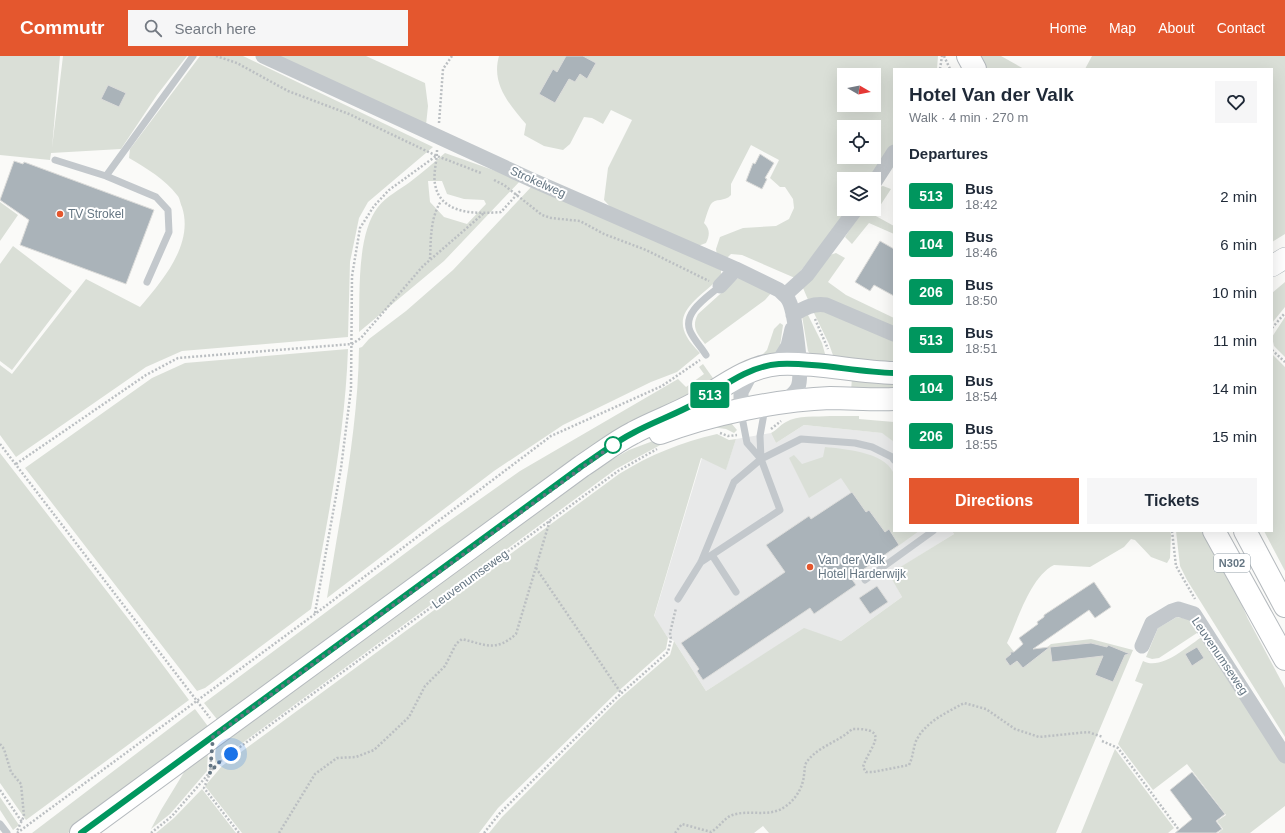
<!DOCTYPE html>
<html lang="en">
<head>
<meta charset="utf-8">
<style>
	:root { --surface:#fff; --page:#f6f6f7; --text:#1f2937; --muted:#747a83; --accent:#e4572e }
	body { margin:0; font-family:Helvetica,sans-serif; background:var(--page); color:var(--text); height:100vh; display:flex; flex-direction:column; font-size:15px; white-space:nowrap }
	* { box-sizing:border-box; margin:0 }
	p { font-size:13px; color:var(--muted) }
	.icon { flex:none; width:22px; height:22px; fill:none; stroke:currentColor; stroke-width:2; stroke-linecap:round; stroke-linejoin:round }
	.map { position:relative; flex:1; overflow:hidden }
	.panel { position:absolute; left:893px; top:12px; width:380px; height:464px; display:flex; flex-direction:column; background:var(--surface); border-radius:0px; box-shadow:0 4px 16px #0002 }
	.panel>* { flex:none }
	.badge { padding:0 8px; border-radius:3px; font-size:14px; line-height:26px }
	.needle { width:26px; rotate:99deg }
	.controls { position:absolute; left:837px; top:12px; display:grid; gap:8px }
	.controls a { display:grid; place-items:center; width:44px; height:44px; border-radius:0px; background:var(--surface); box-shadow:0 4px 16px #0002; font-size:20px }
	.you { position:absolute; width:20px; height:20px; margin:-10px; border:3px solid #fff; border-radius:50%; background:#1a73e8; box-shadow:0 0 0 6px #1a73e833 }
	.map>.badge { position:absolute; translate:-50% -50%; box-shadow:0 0 0 2px #fff }
	h2 { padding:0 16px; font-size:15px; line-height:36px }
	.round { display:grid; place-items:center; flex:none; width:42px; height:42px; border-radius:0px; background:var(--page) }
	.head { display:flex; align-items:center; justify-content:space-between; height:68px; padding:0 16px }
	h1 { font-size:19px; font-weight:600; line-height:30px }
	.cta { display:flex; gap:8px; margin-top:auto; padding:8px 16px }
	.cta a { flex:1; height:46px; border-radius:0px; background:var(--accent); color:#fff; font-size:16px; font-weight:600; line-height:46px; text-align:center }
	.cta a+a { background:var(--page); color:var(--text) }
	ul { padding:0; list-style:none }
	li { display:flex; align-items:center; gap:12px; height:48px; padding:0 16px }
	li div { flex:1 }
	li b { display:block; font-size:15px }
	li em { font-style:normal }
	li .badge { min-width:44px; font-weight:700; text-align:center }
	header { display:flex; align-items:center; gap:24px; box-sizing:border-box; height:56px; padding:0 20px; background:var(--accent); color:#fff }
	header strong { font-size:19px }
	nav { display:flex; gap:22px; margin-inline-start:auto; font-size:14px }
	.search { width:280px; height:36px; background:var(--page); display:flex; align-items:center; gap:10px; box-sizing:border-box; padding:0 14px; border-radius:0px; color:var(--muted); font-size:15px }
	.map>svg:first-child { display:block }
	.built { fill:#e8e9e9 }
	.green { fill:#dadfd7; fill-rule:evenodd }
	.building { fill:#aab3b9; stroke:#dcdcda }
	.lines { fill:none; stroke-linecap:round; stroke-linejoin:round }
	.secondary-casing { stroke:#b3babf; stroke-width:22 }
	.primary-casing { stroke:#b5babe; stroke-width:24 }
	.path { stroke:#bbbfc2; stroke-width:2.5; stroke-dasharray:2 2; stroke-linecap:butt }
	.lane { stroke:#c3c8cc; stroke-width:7 }
	.street { stroke:#c3c8cc; stroke-width:15 }
	.secondary { stroke:#fff; stroke-width:21 }
	.primary { stroke:#fff; stroke-width:22 }
	.line-casing { stroke:#fff; stroke-width:9 }
	.line { stroke:#00965e; stroke-width:6 }
	.walk { stroke:#657683; stroke-width:4; stroke-dasharray:0 7.2 }
	.poi-dot { fill:#e4572e; stroke:#fff; stroke-width:1.5 }
	.stop-dot { fill:#fff; stroke:#00965e; stroke-width:2 }
	.labels { text-anchor:middle; dominant-baseline:central; stroke-width:4; stroke-linejoin:round; paint-order:stroke }
	.shield { fill:#fff; stroke:#939fa8; stroke-width:1 }
	.shield-label { font-size:11px; font-weight:bold; fill:#657683 }
	.street-label { font-size:12px; fill:#657683; stroke:#fff }
	.poi-label { font-size:12px; fill:#657683; stroke:#fff; text-anchor:start }
</style>
</head>
<body>
<header>
<strong>Commutr</strong>
<div class="search"><svg class="icon" aria-label="search" viewBox="0 0 24 24"><circle cx="10" cy="10" r="6"/><path d="M15 15l6 6"/></svg>Search here</div>
<nav><a>Home</a><a>Map</a><a>About</a><a>Contact</a></nav>
</header>
<div class="map">
<svg width="1285" height="777" viewBox="0 0 1285 777">
	<rect width="100%" height="100%" fill="#fafaf8"/>
	<path class="built" d="M804,369L883,377L894,386V475H952L954,478L890,518L902,541L841,585L804,573L706,635L674,585L668,582L654,561L702,402L726,413L736,383L771,377L776,387Z"/>
	<path class="green" d="M0,0H60L52,92L63,0H187L157,39L121,93L51,97L50,104L0,99Z
		M200,0H243L433,91L368,146L359,162L350,206L348,281L182,295L146,311L16,401L0,379V309L12,318L86,223L140,251C163,224 194,188 182,151C180,147 180,142 177,139C165,123 146,112 129,102L130,93Z
		M279,0H366L425,27L428,50L426,69Z
		M499,0H938L937,13H894V87L871,123H844V153H850L795,222L742,199L731,198L727,202L717,200L716,193L720,181L743,172L776,170L789,163L794,152L793,143L785,131H780L770,122L779,104L751,89L731,128V139C725,146 715,142 711,148C708,153 706,161 704,167C710,173 710,179 706,187L698,190L614,155L604,144L608,112L632,64L611,54L603,68L592,62L584,61L570,88L563,94L544,90L524,79L526,68C509,48 491,28 499,0ZM844,19H874V49H844ZM844,71H874V101H844Z
		M980,0H1001L1024,13H987Z
		M1092,0H1285V178L1272,186V13H1085Z
		M445,97L521,124L444,205L359,276C360,241 356,179 378,151C387,140 399,134 410,126C422,117 433,107 445,97ZM428,125H442L447,138L464,143L484,144L486,148L467,168L444,161L430,146Z
		M533,129L721,214V221C693,247 663,261 700,297L677,316L651,326L563,369L494,415L327,542C340,459 358,376 359,292L362,291L369,283L406,255L453,214Z
		M883,130L891,133L874,159L894,170V178L869,167L852,188L845,181L863,153H874C874,144 872,132 883,130Z
		M0,146L18,159L0,185Z
		M13,190L72,235L12,314L0,305V208Z
		M836,197L845,202L828,226L846,239L894,262V274L809,246L803,232L830,199Z
		M739,221L772,236L765,244L705,288C697,278 691,271 698,258Z
		M1285,226V251L1272,267V237Z
		M816,252L894,282V314L834,302L829,288L813,255Z
		M807,257L822,287L827,305L811,299L808,295L802,260Z
		M1285,261V301L1274,290L1272,281Z
		M780,267L783,269L779,297L758,303L767,294L774,273Z
		M348,293C345,381 327,467 311,553L205,632L197,635L25,412L152,322L185,307Z
		M1272,298L1285,311V515L1264,475H1272Z
		M703,308L715,325L220,667L204,647L435,475L520,415L678,323L686,331L704,318L699,311Z
		M852,321L867,325L894,328V336H851Z
		M830,360H859V363L894,366V386L882,377L804,369L776,387L771,377C777,374 780,369 786,366C797,359 817,361 830,360Z
		M731,367L737,374L734,377L726,373L711,371L666,386L616,413L215,707L216,689L590,416L629,394L685,373Z
		M717,378L729,384L736,383L726,414L701,402L654,560L668,582L666,593L615,638L498,752L479,777H242L205,730L222,710L619,418C650,399 681,386 717,378Z
		M825,391C844,393 884,396 893,416C897,423 894,464 894,475H919L894,493L869,455L864,456L841,422L809,442L789,402L794,399L802,408L823,401Z
		M0,397L133,569L189,644L26,764L0,727Z
		M952,475H1170L1171,478L1170,502L1167,507L1151,501L1135,484L1131,483L1124,491L1090,511L1054,509C1030,521 1018,564 1007,587L1025,610L1051,588L1091,583L1133,594L1056,777H769L763,770L754,777H489L502,761L618,644L670,599L674,585L706,635L804,572L841,585L902,541L889,518L954,478Z
		M1176,475H1206L1223,506L1248,563L1285,632V681L1187,524L1180,510Z
		M1177,561L1188,563L1200,575L1159,602L1152,603L1146,601L1158,572Z
		M1203,580L1285,706V750L1250,777H1218L1223,773L1217,765L1226,759L1187,708L1153,734L1118,688L1143,628L1135,625L1143,605C1161,615 1188,590 1203,580Z
		M195,653L210,673L68,777H32Z
		M1115,693L1174,772L1168,777H1081Z
		M208,695L207,715L170,758L151,773L161,754L189,708Z
		M202,733L236,777H156L174,762Z
		M0,741L19,769L13,774L0,754Z"/>
	<path class="building" d="M566,0H583L596,7L587,23L580,18L575,26L569,23L555,47L539,38L553,13L557,16Z
		M108,29L126,37L119,51L101,43Z
		M760,98L774,107L765,122L767,123L762,133L746,125L753,107L755,108Z
		M14,105L23,108L24,106L154,154L126,228L20,189L29,164L0,144Z
		M880,185L894,193V240L874,229L870,235L855,226Z
		M852,436L866,456L869,454L885,476L889,473L899,489L851,522L856,529L814,558L810,552L703,624L697,615L699,613L681,587L785,516L766,489L809,460L811,463Z
		M1094,526L1111,551L1095,562L1089,554L1033,593L1050,591L1023,612L1017,605L1010,610L1005,603L1011,598L1010,596H1014L1023,588L1019,582L1038,568L1037,566L1044,561V559Z
		M877,530L888,546L870,558L859,542Z
		M1091,587L1107,591L1108,589L1130,598L1125,599L1113,626L1095,619L1103,600L1052,606L1050,591Z
		M1197,591L1204,602L1192,610L1185,598Z
		M1192,716L1225,758L1216,765L1222,773L1216,777H1175L1192,763L1170,734Z"/>
	<g class="lines">
		<defs>
			<path id="secondary" d="M1272,210L1285,202"/>
			<path id="primary" d="M968,0L975,13
				M660,377C710,358 777,344 830,342C851,342 873,344 894,343
				M1214,475L1285,603
				M1245,475L1285,550
				M81,777L582,410C599,399 615,386 633,377C653,366 674,359 694,348C720,333 747,310 779,308C817,306 855,316 894,317"/>
		</defs>
		<use href="#secondary" class="secondary-casing"/>
		<use href="#primary" class="primary-casing"/>
		<path class="path" d="M216,0L237,7L288,35L349,58L437,100L481,117
			M944,0L950,13
			M940,13L942,0
			M439,67L443,13L452,0
			M437,94C437,105 433,118 435,128C440,159 477,158 501,156L521,134
			M494,124L504,129L542,159L551,162L580,165L604,178L646,194L709,225
			M430,203C431,182 430,163 441,145
			M815,263L828,293
			M1272,272L1285,257
			M1272,294L1285,306
			M771,373L781,365
			M720,377L728,380L737,379
			M0,388L210,662
			M16,408L146,319L178,302L352,288L361,282L423,210L484,157
			M1172,475L1176,510L1195,543
			M536,512L621,637
			M315,557L341,412L351,333L352,220L360,172L374,150L389,134L436,100
			M1102,685L1118,692L1179,774
			M0,688L4,693L11,716L21,728L24,760L17,775
			M211,704L210,717L204,732L239,777
			M0,734L22,766
			M17,777L315,558L551,380L662,330L700,304
			M151,777L172,760L218,707L618,415L657,393
			M279,777L315,718L337,702L356,701L374,694L409,661L425,630L445,610L456,588L462,583C486,589 496,596 516,578L550,464
			M484,777L500,757L616,642L668,596L671,583L670,577L676,552
			M675,777L682,768L711,776C718,772 723,764 730,760C748,752 769,763 786,750C796,743 803,731 804,719C805,715 804,711 806,707C816,691 839,686 852,673C893,672 869,691 863,711L866,716H873L909,709C913,701 913,693 916,685C925,666 946,657 964,647L986,653L1015,673L1039,681L1088,676L1103,681"/>
		<path class="lane" d="M55,104L106,120
			M147,226L169,176L168,154L156,141L106,120L193,0
			M706,299C701,291 694,284 690,275C682,256 709,240 720,230
			M761,403L760,380L765,352
			M712,499L736,536
			M701,506L780,454L761,403L747,387L741,356
			M865,524L933,475
			M678,543L701,506L734,426L761,403L801,383L855,387L872,391L892,401L894,404
			M0,768L7,777"/>
		<path class="street" d="M263,0L532,124L736,213L779,234C783,238 787,240 789,245C795,257 803,320 798,331C795,338 788,342 783,346
			M874,127L894,96
			M720,230L736,213
			M785,239L807,219L856,153
			M793,259C804,252 813,247 826,249L894,278
			M777,308L788,290L792,273
			M741,355V336L752,315
			M1142,590L1152,567L1172,555L1178,553L1194,558L1285,700"/>
		<use href="#secondary" class="secondary"/>
		<use href="#primary" class="primary"/>
	</g>
	<g class="lines">
		<defs>
			<path id="line" d="M81,777L582,410C599,399 615,386 633,377C653,366 674,359 694,348C720,333 747,310 779,308C817,306 855,316 894,317"/>
		</defs>
		<use href="#line" class="line-casing"/>
		<use href="#line" class="line"/>
		<path class="walk" d="M231,698L218,707L210,717L213,681L613,389"/>
	</g>
	<g class="poi-dot">
		<circle cx="60" cy="158" r="4"/>
		<circle cx="810" cy="511" r="4"/>
	</g>
	<circle class="stop-dot" cx="613" cy="389" r="8"/>
	<g class="labels">
		<rect class="shield" x="1214" y="498" width="36" height="18" rx="3"/>
		<g class="shield-label">
			<text x="1232" y="507">N302</text>
		</g>
		<g class="street-label">
			<text transform="translate(538 126) rotate(24)">Strokelweg</text>
			<text transform="translate(470 523) rotate(-36)">Leuvenumseweg</text>
			<text transform="translate(1220 600) rotate(56)">Leuvenumseweg</text>
		</g>
		<g class="poi-label">
			<text x="68" y="158">TV Strokel</text>
			<text x="818" y="504">Van der Valk<tspan x="818" dy="14">Hotel Harderwijk</tspan></text>
		</g>
	</g>
</svg>
<div class="controls">
<a><svg class="needle" viewBox="-14 -14 28 28"><path d="M0-13l5 13h-10z" fill="#e53935"/><path d="M0 13l5-13h-10z" fill="#747a83"/></svg></a>
<a><svg class="icon" aria-label="locate" viewBox="0 0 24 24"><circle cx="12" cy="12" r="6"/><path d="M12 2v4M12 18v4M2 12h4M18 12h4"/></svg></a>
<a><svg class="icon" aria-label="layers" viewBox="0 0 24 24"><path d="M12 4l9 5-9 5-9-5zM3 14l9 5 9-5"/></svg></a>
</div>
<div class="you" style="left:231px;top:698px"></div>
<b class="badge" style="left:710px;top:339px;background:#00965e;color:#fff">513</b>
<section class="panel">
<div class="head"><div><h1>Hotel Van der Valk</h1><p>Walk · 4 min · 270 m</p></div><a class="round"><svg class="icon" aria-label="heart" viewBox="0 0 24 24"><path d="M12 20l-8-8c-3-5 5-10 8-4 3-6 11-1 8 4z"/></svg></a></div>
<h2>Departures</h2>
<ul>
<li><span class="badge" style="background:#00965e;color:#fff">513</span><div><b>Bus</b><p>18:42</p></div><em>2 min</em></li>
<li><span class="badge" style="background:#00965e;color:#fff">104</span><div><b>Bus</b><p>18:46</p></div><em>6 min</em></li>
<li><span class="badge" style="background:#00965e;color:#fff">206</span><div><b>Bus</b><p>18:50</p></div><em>10 min</em></li>
<li><span class="badge" style="background:#00965e;color:#fff">513</span><div><b>Bus</b><p>18:51</p></div><em>11 min</em></li>
<li><span class="badge" style="background:#00965e;color:#fff">104</span><div><b>Bus</b><p>18:54</p></div><em>14 min</em></li>
<li><span class="badge" style="background:#00965e;color:#fff">206</span><div><b>Bus</b><p>18:55</p></div><em>15 min</em></li>
</ul>
<div class="cta"><a>Directions</a><a>Tickets</a></div>
</section>
</div>
</body>
</html>
